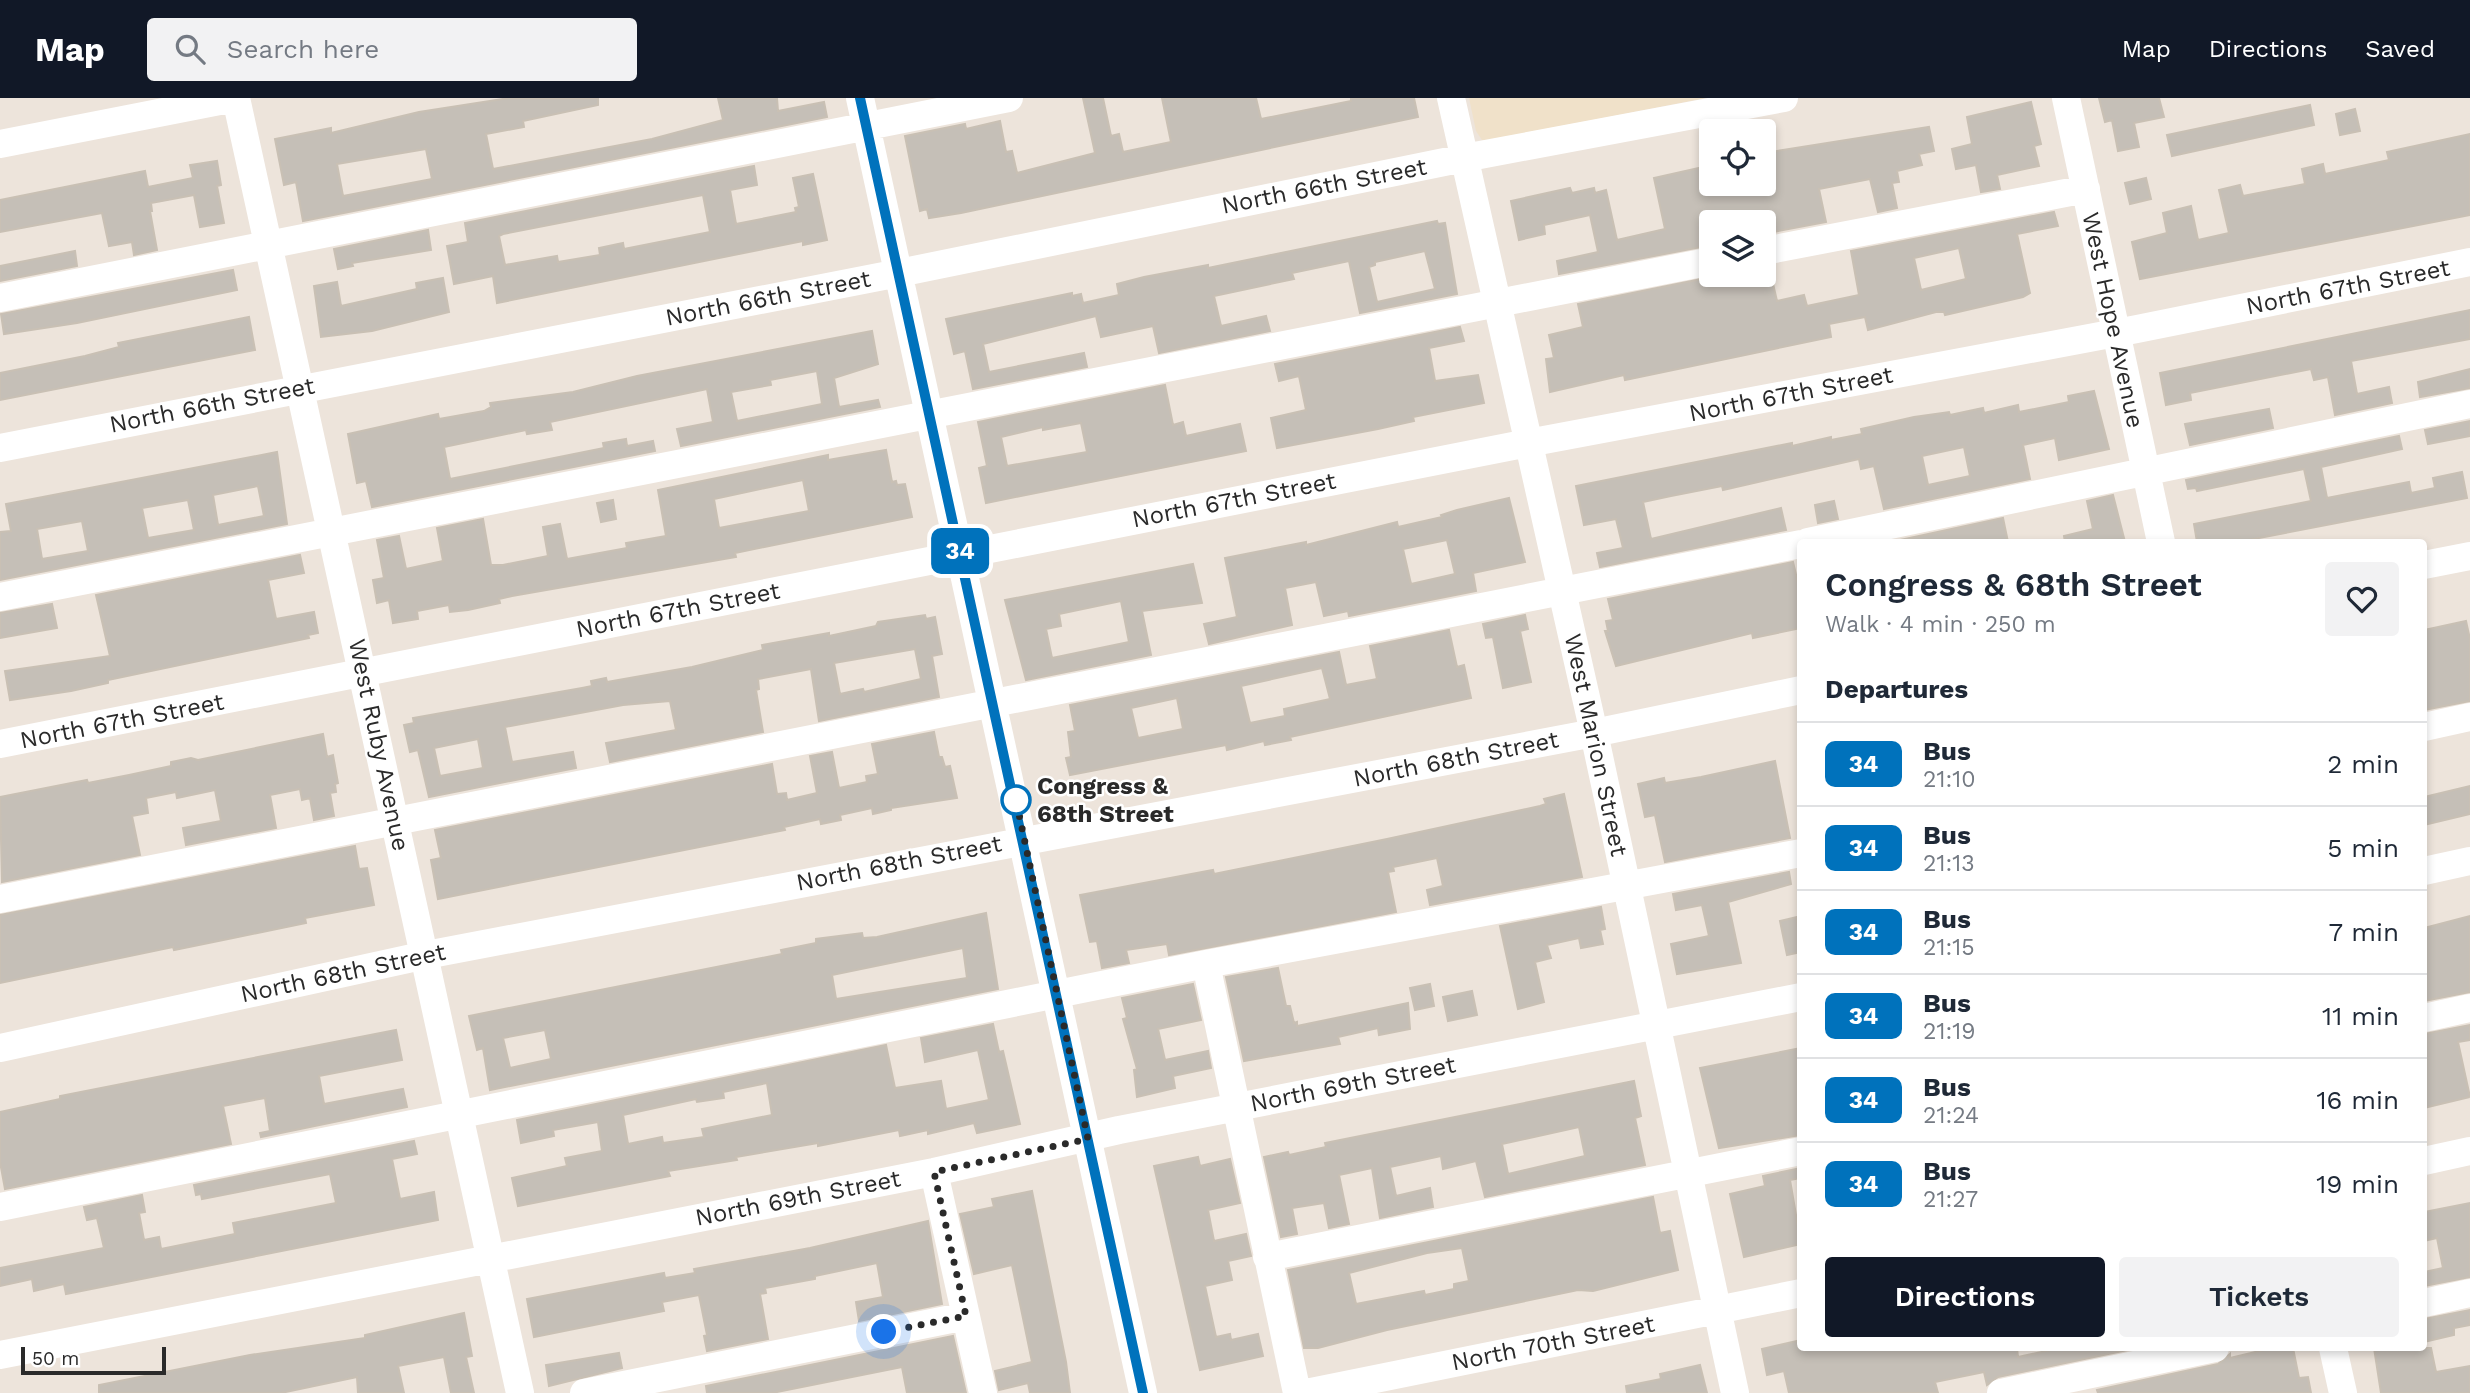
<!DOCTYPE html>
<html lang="en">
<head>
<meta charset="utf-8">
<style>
	:root { --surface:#fff; --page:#f2f2f3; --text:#1f2937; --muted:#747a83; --line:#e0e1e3; --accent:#111827 }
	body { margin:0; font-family:"Work Sans",sans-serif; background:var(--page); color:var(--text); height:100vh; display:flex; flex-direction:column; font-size:26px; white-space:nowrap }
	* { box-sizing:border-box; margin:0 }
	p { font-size:23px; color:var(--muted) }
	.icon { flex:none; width:38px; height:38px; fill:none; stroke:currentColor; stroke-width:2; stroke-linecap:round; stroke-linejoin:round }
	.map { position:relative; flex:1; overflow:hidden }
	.side { position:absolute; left:1797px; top:441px; width:630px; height:812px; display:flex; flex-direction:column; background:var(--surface); border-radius:7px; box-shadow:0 4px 10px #0003 }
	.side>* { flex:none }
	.badge { padding:0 14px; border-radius:10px; font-size:24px; line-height:46px }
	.controls { position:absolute; left:1699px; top:21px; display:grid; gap:14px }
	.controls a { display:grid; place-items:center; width:77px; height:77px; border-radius:7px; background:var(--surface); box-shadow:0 4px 10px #0003; font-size:35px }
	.scale { position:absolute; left:21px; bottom:18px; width:145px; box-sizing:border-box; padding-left:7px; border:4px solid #2a2a2a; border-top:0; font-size:19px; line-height:24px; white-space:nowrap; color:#2a2a2a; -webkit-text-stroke:5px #fff; paint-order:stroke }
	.you { position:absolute; width:35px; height:35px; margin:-18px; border:5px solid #fff; border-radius:50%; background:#1a73e8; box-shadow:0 0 0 10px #1a73e833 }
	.map>.badge { position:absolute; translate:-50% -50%; box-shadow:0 0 0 4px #fff }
	h2 { padding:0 28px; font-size:26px; line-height:63px }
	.round { display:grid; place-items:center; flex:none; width:74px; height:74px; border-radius:7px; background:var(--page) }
	.head { display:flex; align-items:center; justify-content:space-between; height:119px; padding:0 28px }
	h1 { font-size:33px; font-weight:600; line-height:52px }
	.action { display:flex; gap:14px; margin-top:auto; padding:14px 28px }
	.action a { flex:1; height:80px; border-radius:7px; background:var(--accent); color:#fff; font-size:28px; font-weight:600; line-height:80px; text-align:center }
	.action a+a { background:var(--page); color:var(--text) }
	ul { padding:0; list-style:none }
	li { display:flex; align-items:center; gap:21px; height:84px; padding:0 28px; border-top:2px solid var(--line) }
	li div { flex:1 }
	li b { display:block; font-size:26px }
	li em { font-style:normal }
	li .badge { min-width:77px; font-weight:700; text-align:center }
	header { display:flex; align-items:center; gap:42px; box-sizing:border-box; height:98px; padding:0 35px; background:var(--accent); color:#fff }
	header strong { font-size:33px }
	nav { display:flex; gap:38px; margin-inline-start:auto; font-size:24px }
	.search { width:490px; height:63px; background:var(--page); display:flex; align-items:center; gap:18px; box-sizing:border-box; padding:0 24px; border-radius:7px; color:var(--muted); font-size:26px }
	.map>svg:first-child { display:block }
	.education { fill:#f0e1c9 }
	.building { fill:#c5bfb7; stroke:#c9c0b4; stroke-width:2; fill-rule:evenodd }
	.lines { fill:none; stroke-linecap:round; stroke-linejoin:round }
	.minor { stroke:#fff; stroke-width:28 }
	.line-casing { stroke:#fff; stroke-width:16 }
	.line { stroke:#0072bc; stroke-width:10 }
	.walk { stroke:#2a2a2a; stroke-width:7; stroke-dasharray:0 12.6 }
	.stop-dot { fill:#fff; stroke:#0072bc; stroke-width:3.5 }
	.labels { text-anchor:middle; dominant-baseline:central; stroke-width:5; stroke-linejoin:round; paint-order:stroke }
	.street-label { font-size:24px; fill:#2a2a2a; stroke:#fff }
	.stop-label { font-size:24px; font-weight:bold; fill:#2a2a2a; stroke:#fff; text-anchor:start }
</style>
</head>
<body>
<header>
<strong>Map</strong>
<div class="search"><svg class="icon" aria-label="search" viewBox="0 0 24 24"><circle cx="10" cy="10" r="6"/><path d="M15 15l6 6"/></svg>Search here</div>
<nav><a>Map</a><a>Directions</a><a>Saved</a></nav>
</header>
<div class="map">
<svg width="2470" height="1295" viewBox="0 0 2470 1295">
	<rect width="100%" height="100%" fill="#ede4db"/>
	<path class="education" d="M1469,0H1706L1489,42H1482L1476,33Z"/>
	<path class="building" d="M509,0H598V7L523,23L524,29L486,36L493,71L652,41L723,22L718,0H777L778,13L824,4L827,19L303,123L296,84L284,87L275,41L331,30V35L419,14ZM426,51L432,81L343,98L337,66Z
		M1083,0H1103L1111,38L1119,36L1123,54L1171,44L1162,0H1256L1261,21L1351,3V0H1414L1418,19L961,115L929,120L927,111L920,113L905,38L965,26L966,31L1000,23L1006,54L1012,53L1017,75L1095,55Z
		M2099,0H2159L2164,19L2134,25L2139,49L2118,53L2112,22L2105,24Z
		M2031,4L2041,46L2034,48L2039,68L1997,77L2000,91L1981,94L1976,67L1956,71L1952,51L1972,46L1967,19Z
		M2310,7L2314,27L2172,58L2167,37Z
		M2355,11L2360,33L2340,37L2336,16Z
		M1929,29L1934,53L1919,56L1922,67L1897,73L1899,84L1892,85L1897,110L1878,114L1870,81L1819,91L1826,124L1773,134L1771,124H1712V147L1559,176L1557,163L1598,154L1590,117L1544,127L1545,136L1519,142L1511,103L1570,90L1572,95L1594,90L1595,95L1606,92L1617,142L1665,131L1654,80L1712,67V86H1764V55Z
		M2470,36V117L2140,181L2132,144L2167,135L2163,115L2191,108L2198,142L2229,135L2219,92L2240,87L2243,98L2305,86L2302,71L2323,66L2325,76L2389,62L2387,54Z
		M217,63L221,87L217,88L224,125L200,129L194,97L151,105L152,113H150L157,152L134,157L132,144L109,148L102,115L0,134V102L145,73L148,89L193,80L190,67Z
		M754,68L757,87L730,92L736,126L796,114L795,110L799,109L793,80L813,76L827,142L803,147V143L497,205L493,178L454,186L447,148L468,144L465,125ZM703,97L710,134L624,151L623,145L599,150L600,157L558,164L557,158L505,167L499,138L503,136Z
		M2146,80L2151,101L2130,106L2125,85Z
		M2054,114L2058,128L2017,136L2030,195L2023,199L1945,217L1944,214H1936L1868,232L1865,219L1829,226L1831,239L1625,282L1624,277L1550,294L1546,261L1554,260L1549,237L1583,229L1578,206L1721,177H1771L1777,203L1804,197L1807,208L1859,197L1851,153ZM1959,150L1966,181L1921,192L1914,160Z
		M1437,123L1438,126L1445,125L1457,196L1360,215L1349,163L1292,175L1294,181L1214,198L1221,228L1266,218L1270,233L1159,255L1153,228L1101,239L1096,218L983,246L989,274L1084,255L1087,269L973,291L965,253L954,256L946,221L1072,195V198L1081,196L1083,205L1119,197L1117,186L1144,179L1208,167V170ZM1425,153L1435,191L1377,204L1369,169L1375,167V164Z
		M428,132L431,152L352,165L353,168L338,171L334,151Z
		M75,153L77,168L0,183V168Z
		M233,172L237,192L77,225L4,236L1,216Z
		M443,180L449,214L372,233L321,239L314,188L337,184L341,208L417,191L416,185Z
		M2470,212V241L2351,263L2357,296L2389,289L2392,305L2335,317L2328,279L2314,282L2311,271L2190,295L2191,302L2166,307L2160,275Z
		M249,219L255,252L0,302V275L85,258L119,249L118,245Z
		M1460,229L1464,243L1429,250L1435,283L1478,277L1484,305L1413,319L1414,323L1378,331L1277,350L1271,320L1306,312L1299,278L1279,283L1275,266Z
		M872,233L878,266L834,280L839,309L878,302L880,309L681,348L677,331L713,324L707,291L550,324L552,332L527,336L526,332L444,349L450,381L604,350L603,345L626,341L627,348L653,343L655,353L372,409L366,383L357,385L348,336L438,316L439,321L484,313L491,309L490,305L573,294L637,278ZM817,273L822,306L737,323L731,294L771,287L770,282Z
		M2470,271V290L2420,299L2418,284Z
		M1165,287L1173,327L1183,324L1186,338L1240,326L1246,353L986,405L979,370L987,368L978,324ZM1081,325L1087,354L1007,368L1001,339L1043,329V332Z
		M2094,293L2109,351L2059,362L2055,340L2023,347L2030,381L1884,411L1874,368L1861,371L1859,361L1723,392L1722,388L1671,398L1643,404L1651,441L1781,410L1786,432L1600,469L1597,455L1623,450L1616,421L1584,427L1576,388L1792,345V348L1831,339V342L1862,336L1861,331L1914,319L1949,314L1950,317L1983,310L1984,315L2018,307L2019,314L2069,304L2068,298ZM1964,349L1970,378L1928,387L1922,358Z
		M2269,311L2273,330L2190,347L2185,326Z
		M2470,323V338L2428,346L2425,332Z
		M2399,338L2402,351L2321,369L2327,400L2409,384L2411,395L2435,390L2433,380L2462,374L2467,400L2238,444H2197L2194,426L2311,403L2304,371L2197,393L2196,390L2188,391L2186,382Z
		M886,352L892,384L896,383L897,387L905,386L912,419L735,455L736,459L512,498L499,501L500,505L468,512L450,514L449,507L417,513L418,521L393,525L389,502L377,505L373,482L384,480L377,442L399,438L406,471L443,463L437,430L483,421L491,467H503L548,458L543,429L560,426L567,461L627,450L626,445L666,438L658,392L828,357V362ZM803,382L809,413L719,430L714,401Z
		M277,354L287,426L0,482V434L11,433L6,406ZM258,388L264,418L218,427L213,397ZM188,402L194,432L148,440L142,410ZM82,423L88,453L42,461L37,431Z
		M2113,397L2125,444H2065L2064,438L2093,431L2087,403Z
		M1509,400L1525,464L1473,475L1476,493L1349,518L1348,513L1324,518L1316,484L1285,490L1292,527L1209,546L1204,526L1237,519L1225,460L1306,444V447L1397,424L1398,429L1442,419L1441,417L1457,412ZM1447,442L1455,476L1411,486L1403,451Z
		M613,402L616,421L601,424L597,405Z
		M1834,403L1838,421L1818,425L1815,407Z
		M2003,420L2008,444H1891Z
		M300,457L304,475L268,482L276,521L314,514L318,535L308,537L309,540L108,582V585L71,593L10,602L5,573L110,558L96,497Z
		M1793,464L1801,497V530L1753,540L1752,535L1616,568L1605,533H1608L1606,523L1613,522L1608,501Z
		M1193,466L1202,505L1142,513L1151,557L1026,582L1005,502ZM1121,503L1129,544L1052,560L1046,531L1061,528L1059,516Z
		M52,506L57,530L0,540V515Z
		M925,517L926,521L935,519L942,556L932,558L939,599L819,623L811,571L758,581L759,591L756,592L763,634L610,664L606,645L676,632L670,603L623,607L505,629L512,664L573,654L576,670L429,699L418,652L410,654L404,627L414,625L413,620L582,590L592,588L591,583L606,580L607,584L692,569L763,552L762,547L829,535V538L876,528L878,524ZM915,551L921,581L864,594L863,591L840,596L834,565ZM478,641L483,670L440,678L434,650Z
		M1525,517L1528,531L1520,533L1531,584L1503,590L1493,539L1486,540L1483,526Z
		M2466,523L2470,541V603L2424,612V532Z
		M1449,532L1457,569L1464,567L1471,600L1290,639L1291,642L1265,647L1264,643L1227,652L1226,647L1070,677L1066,660L1071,659L1068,634L1075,633L1070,607L1339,554L1346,587L1377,581L1370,548ZM1322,570L1330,601L1284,611L1285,618L1250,625L1241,588ZM1177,600L1183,631L1138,640L1131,610Z
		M934,634L939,659H942L945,669L950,668L957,700L891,710V712L873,716L872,710L840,717L841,722L821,726L820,721L784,729L785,732L438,801L431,762L441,760L435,732L772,666L777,696L786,695L787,702L817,695L810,658L832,654L839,690L867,684L866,678L878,676L872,646Z
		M323,636L327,659L333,657L338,685L335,686L336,694L330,695L334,718L314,722L310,700L302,702L300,691L270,697L276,730L186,747L183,730L221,723L215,692L177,700L176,694L146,700L148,715L132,718L140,757L2,784L0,699L87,682L88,685L129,677L171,668V664L191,660L198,662Z
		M1775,663L1790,740L1665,764L1655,717L1645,719L1638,686L1664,680L1665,685L1701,679Z
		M2470,688V716L2424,727V699Z
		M1564,696L1582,779L1430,807L1427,792L1443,788L1437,760L1393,769L1394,773L1388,774L1396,814L1169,857L1167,846L1126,852L1129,865L1102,870L1097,843L1090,844L1080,797L1213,772L1214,776L1387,741L1540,708L1546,706L1544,701Z
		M355,748L359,771L367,770L374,807L305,820L306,825L233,840L174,852L173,849L0,885V817Z
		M1789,774L1791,786L1728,804L1741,865L1677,876L1671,846L1709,838L1702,807L1676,812L1673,796Z
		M1601,809L1605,831L1600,832L1603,846L1581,850L1579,840L1547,847L1551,860L1535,864L1544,904L1518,911L1500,828Z
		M986,815L998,891L490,992L483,950L477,952L469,918L782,856L781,852L816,845V841L862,835L863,840L877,839ZM963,850L967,880L836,901L832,877ZM545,932L551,961L510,970L503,940Z
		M2470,818V894L2424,903V830Z
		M1797,819L1801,854L1787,857L1780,823Z
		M1278,870L1286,908H1290L1294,925L1297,924V928L1408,905L1410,931L1379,937L1378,930L1338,939L1340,946L1244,963L1226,879Z
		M1193,886L1201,922L1158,931L1165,962L1208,953L1211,970L1173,978L1175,990L1137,999L1134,972L1137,971L1123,921L1127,920L1122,900Z
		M1430,886L1434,908L1415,912L1410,890Z
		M1472,893L1477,917L1448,923L1443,899Z
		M993,926L999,954L1003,953L1020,1026L977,1035L974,1025L928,1036V1032L900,1038L899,1032L818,1048V1045L736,1059L737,1062L668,1073L670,1078L518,1108L512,1080L567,1068L565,1060L602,1053L598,1024L553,1032L554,1038L521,1045L517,1022L886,947L895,990L941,983L946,1011L989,1002L978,952L925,964L921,940ZM767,985L772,1017L702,1031L704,1039L663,1045L662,1039L628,1046L623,1017L696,1001L697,1004L724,1000L723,994Z
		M2470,927V942L2458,944L2470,999L2424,1010V936Z
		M396,932L402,962L319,978L324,1006L403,991L407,1009L261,1039L260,1035L270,1033L265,1000L223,1008L231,1046L5,1091L0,1064V1014L60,1001V998Z
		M1801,950V1037L1719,1050L1700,970Z
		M1634,983L1641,1018L1635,1020L1645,1067L1485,1099L1476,1063L1443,1071L1441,1058L1390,1069L1396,1098L1430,1090L1433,1109L1380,1120L1372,1070L1339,1077L1349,1126L1329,1130L1324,1105L1292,1110L1297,1136L1281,1139L1264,1059L1288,1054L1289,1057L1326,1049L1325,1045ZM1579,1029L1585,1058L1508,1076L1502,1046Z
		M414,1043L417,1056L392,1061L400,1101L434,1094L438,1122L66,1196L64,1186L34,1193L32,1181L0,1188V1170L104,1150L97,1120L87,1122L84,1109L142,1097L145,1114L139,1115L144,1142L159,1139L161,1151L235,1136L233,1125L336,1105L330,1076L202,1101L201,1096L196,1097L194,1087Z
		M1198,1059L1200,1068L1230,1061L1240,1105L1208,1112L1214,1143L1246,1136L1251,1158L1228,1163L1232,1182L1205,1188L1216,1239L1230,1236L1231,1242L1258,1236L1263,1258L1200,1272L1154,1068Z
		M1801,1070V1080L1790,1082L1801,1146L1744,1159L1730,1096L1765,1088L1763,1078Z
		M1032,1093L1066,1264L1070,1295H1030L1028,1285L999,1292L995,1273L1032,1264L1012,1167L974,1176L960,1116L994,1109L992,1101Z
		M1653,1099L1660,1135L1670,1133L1678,1172L1593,1193L1578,1192L1387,1232L1318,1250H1304L1288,1172ZM1462,1150L1469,1183L1454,1186V1191L1425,1197L1424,1193L1356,1206L1349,1175L1427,1155Z
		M2470,1105V1179L2424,1188V1174L2443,1170L2437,1140L2424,1143V1114Z
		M928,1123L942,1206L859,1223L856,1204L883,1199L877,1165L815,1178V1181L765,1190L766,1195L760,1196L768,1241L707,1253L704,1238L707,1237L699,1197L662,1204L664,1213L534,1239L527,1201L664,1175L665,1180L695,1175L694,1171L810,1150Z
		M2470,1212V1227L2454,1230V1237L2424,1244V1221Z
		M464,1215L472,1258L466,1259L474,1295H451L444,1259L398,1268L404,1295H358L357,1279L281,1295H99V1287L250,1257L365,1240V1237Z
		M953,1238L966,1295H907L902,1269L772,1295H707L706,1288Z
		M1801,1242V1250H2017L2018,1259L2060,1250H2137L1998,1279L1987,1287L1984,1274L1935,1284L1938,1295H1789L1784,1273L1767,1277L1762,1251Z
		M2272,1250H2293L2299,1280L2308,1279L2311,1295H2098L2097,1292L2218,1266L2230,1256V1260Z
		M2374,1250H2431L2436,1274L2470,1268V1295H2381Z
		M619,1255L622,1270L549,1288L546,1267Z
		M1700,1267L1707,1295H1627L1626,1288L1661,1281L1660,1276Z"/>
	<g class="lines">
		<path class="minor" d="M236,0L520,1295
			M860,0L1143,1295
			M1451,0L1594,635L1735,1295
			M2066,0L2161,444
			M0,46L235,0
			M1764,153L2086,91
			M0,200L1009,0
			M0,350L899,175L1464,60L1784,0
			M1808,444L2470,306
			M2424,467L2470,458
			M0,499L1712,163
			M2424,629L2470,619
			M0,646L1528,345L2137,231L2470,164
			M2424,773L2470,763
			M0,801L1801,446
			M1206,866L1297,1295
			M2424,920L2470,910
			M0,950L426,857L1594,635L1801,592
			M2424,1063L2470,1053
			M934,1074L983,1295
			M0,1109L1206,866L1801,755
			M1267,1159L1801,1053
			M2424,1205L2470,1195
			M2333,1250L2343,1295
			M0,1257L934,1074L1119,1032L1801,899
			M584,1295L966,1218
			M1306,1295L1801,1195
			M2001,1295L2215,1250"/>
	</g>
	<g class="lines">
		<defs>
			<path id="line" d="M860,0L1143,1295"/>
		</defs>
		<use href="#line" class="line-casing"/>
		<use href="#line" class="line"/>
		<path class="walk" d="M884,1234L966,1218L934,1074L1088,1041L1016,702"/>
	</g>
	<circle class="stop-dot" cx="1016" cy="702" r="14"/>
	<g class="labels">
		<g class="street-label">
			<text transform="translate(1324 88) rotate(-11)">North 66th Street</text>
			<text transform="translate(2348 189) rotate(-11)">North 67th Street</text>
			<text transform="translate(768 200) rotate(-11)">North 66th Street</text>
			<text transform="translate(2113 222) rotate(78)">West Hope Avenue</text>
			<text transform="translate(1791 296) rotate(-11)">North 67th Street</text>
			<text transform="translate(212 307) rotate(-11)">North 66th Street</text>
			<text transform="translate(1234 402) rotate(-11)">North 67th Street</text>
			<text transform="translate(678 512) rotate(-11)">North 67th Street</text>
			<text transform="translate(122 623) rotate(-11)">North 67th Street</text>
			<text transform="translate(379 647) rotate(78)">West Ruby Avenue</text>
			<text transform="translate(1596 647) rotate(78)">West Marion Street</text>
			<text transform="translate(1456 661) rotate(-11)">North 68th Street</text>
			<text transform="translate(899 765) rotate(-11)">North 68th Street</text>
			<text transform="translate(343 875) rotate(-12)">North 68th Street</text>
			<text transform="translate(1353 986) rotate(-11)">North 69th Street</text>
			<text transform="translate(798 1100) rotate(-11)">North 69th Street</text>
			<text transform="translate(1553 1245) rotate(-11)">North 70th Street</text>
		</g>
		<g class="stop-label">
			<text x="1037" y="688">Congress &amp;<tspan x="1037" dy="28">68th Street</tspan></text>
		</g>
	</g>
</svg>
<div class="controls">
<a><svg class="icon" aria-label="locate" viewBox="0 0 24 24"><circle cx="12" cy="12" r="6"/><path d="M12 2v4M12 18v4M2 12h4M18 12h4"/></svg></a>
<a><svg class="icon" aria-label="layers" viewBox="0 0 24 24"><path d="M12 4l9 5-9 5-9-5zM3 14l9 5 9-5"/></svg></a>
</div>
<div class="scale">50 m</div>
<div class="you" style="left:884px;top:1234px"></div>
<b class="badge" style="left:960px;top:453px;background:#0072bc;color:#fff">34</b>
<section class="side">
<div class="head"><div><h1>Congress &amp; 68th Street</h1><p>Walk · 4 min · 250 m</p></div><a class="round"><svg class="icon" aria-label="heart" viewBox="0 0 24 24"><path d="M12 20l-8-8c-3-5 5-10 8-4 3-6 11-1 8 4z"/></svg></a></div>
<h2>Departures</h2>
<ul>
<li><span class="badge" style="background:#0072bc;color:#fff">34</span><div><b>Bus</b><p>21:10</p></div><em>2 min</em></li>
<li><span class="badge" style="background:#0072bc;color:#fff">34</span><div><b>Bus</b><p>21:13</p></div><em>5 min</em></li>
<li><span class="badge" style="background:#0072bc;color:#fff">34</span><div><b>Bus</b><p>21:15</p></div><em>7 min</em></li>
<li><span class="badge" style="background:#0072bc;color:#fff">34</span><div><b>Bus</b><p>21:19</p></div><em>11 min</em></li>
<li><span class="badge" style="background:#0072bc;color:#fff">34</span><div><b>Bus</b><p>21:24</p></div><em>16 min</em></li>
<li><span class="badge" style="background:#0072bc;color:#fff">34</span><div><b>Bus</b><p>21:27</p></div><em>19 min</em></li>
</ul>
<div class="action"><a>Directions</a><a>Tickets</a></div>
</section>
</div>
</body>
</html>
